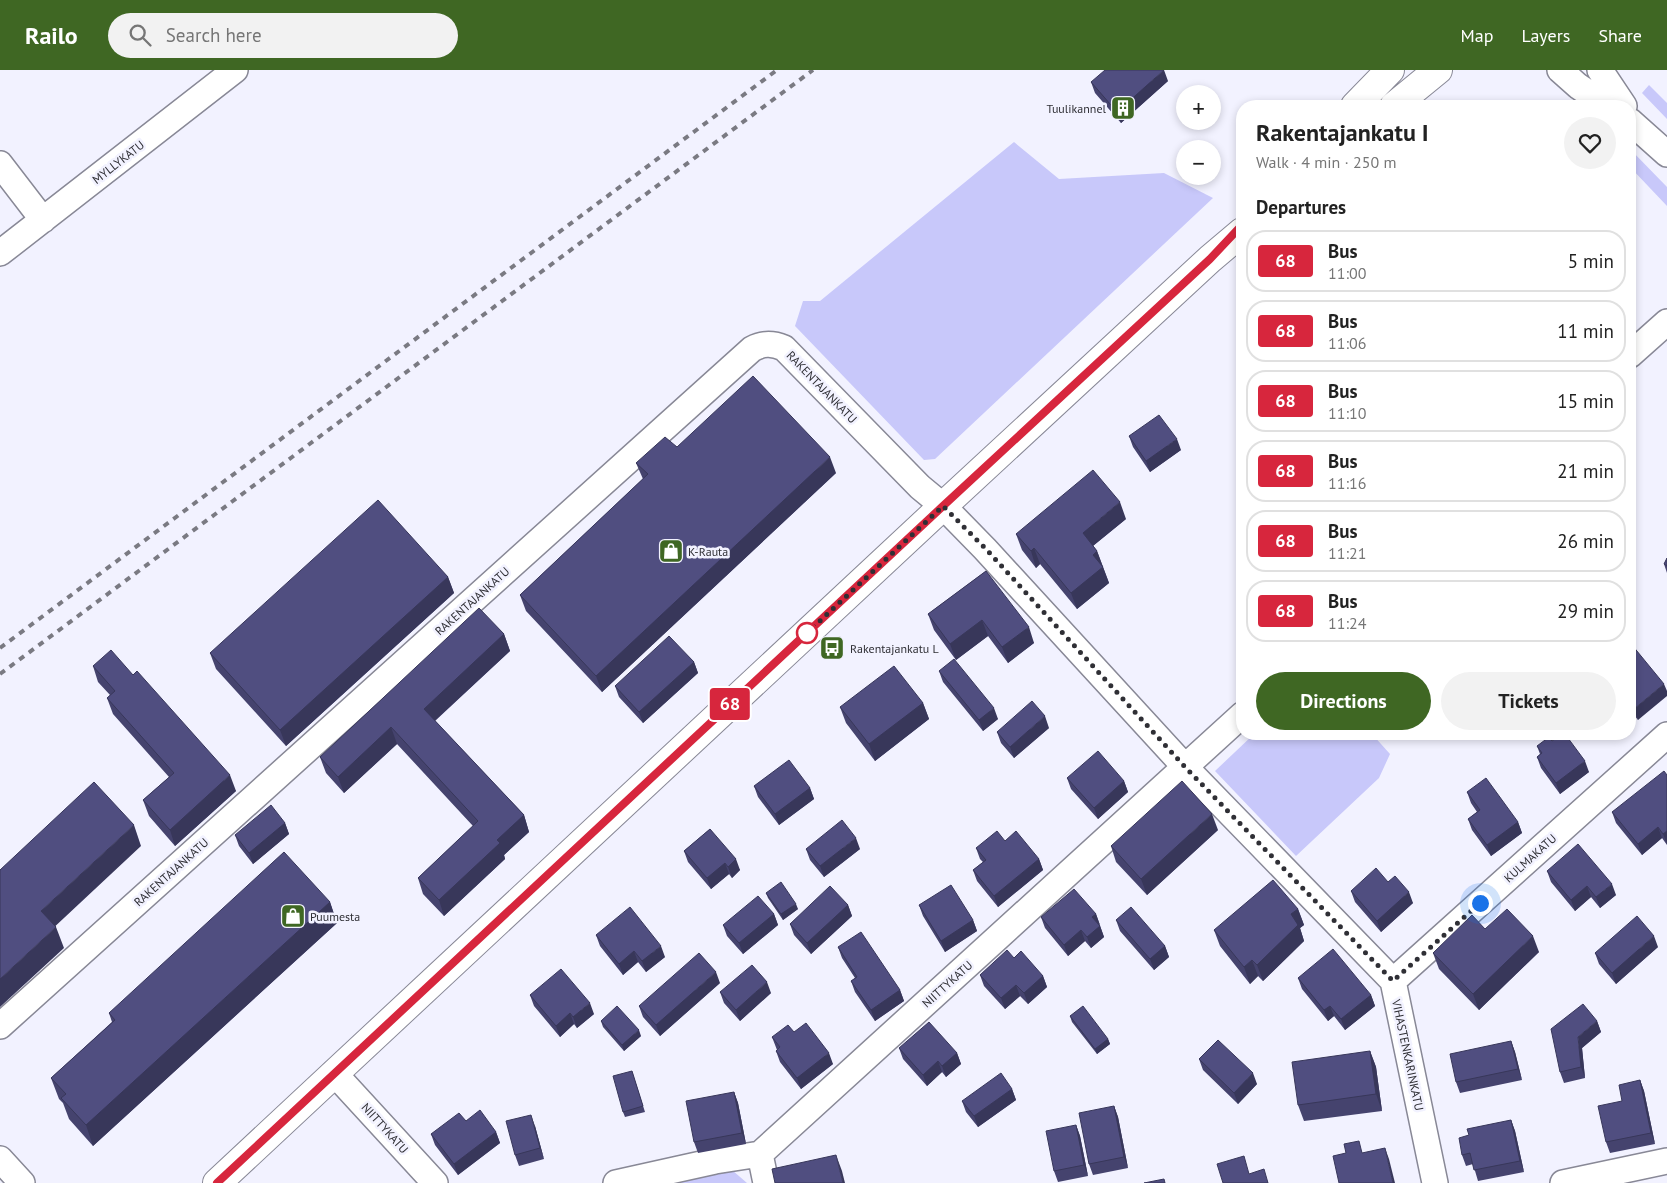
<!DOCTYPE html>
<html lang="en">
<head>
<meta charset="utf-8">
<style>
	:root { --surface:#fff; --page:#f2f2f2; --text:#222; --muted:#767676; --line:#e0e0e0; --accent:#3f6723 }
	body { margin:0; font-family:"PT Sans",sans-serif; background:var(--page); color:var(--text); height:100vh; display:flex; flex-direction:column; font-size:19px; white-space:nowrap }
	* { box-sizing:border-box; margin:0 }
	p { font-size:16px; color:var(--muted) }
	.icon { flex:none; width:28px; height:28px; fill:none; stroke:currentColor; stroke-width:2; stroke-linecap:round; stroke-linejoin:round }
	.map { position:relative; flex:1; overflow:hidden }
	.panel { position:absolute; left:1236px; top:30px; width:400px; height:640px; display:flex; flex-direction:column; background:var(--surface); border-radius:20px; box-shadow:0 2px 8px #0003 }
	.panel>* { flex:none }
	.badge { padding:0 10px; border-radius:4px; font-size:18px; line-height:32px }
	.buttons { position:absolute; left:1176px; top:15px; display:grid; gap:10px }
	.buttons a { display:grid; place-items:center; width:45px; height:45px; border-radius:50%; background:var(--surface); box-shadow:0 2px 8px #0003; font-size:25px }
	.you { position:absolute; width:25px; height:25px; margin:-12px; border:4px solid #fff; border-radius:50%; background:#1a73e8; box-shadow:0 0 0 8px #1a73e833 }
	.map>.badge { position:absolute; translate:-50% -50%; box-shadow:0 0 0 2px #fff }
	h2 { padding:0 20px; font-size:19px; line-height:45px }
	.round { display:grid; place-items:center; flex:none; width:52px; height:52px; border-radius:26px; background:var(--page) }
	.headline { display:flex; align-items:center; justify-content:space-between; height:85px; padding:0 20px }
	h1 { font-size:24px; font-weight:800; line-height:38px }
	.cta { display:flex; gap:10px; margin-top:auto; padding:10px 20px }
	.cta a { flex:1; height:58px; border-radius:30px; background:var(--accent); color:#fff; font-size:20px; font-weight:800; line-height:58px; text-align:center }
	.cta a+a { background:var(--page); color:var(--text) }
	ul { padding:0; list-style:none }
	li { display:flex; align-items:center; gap:15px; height:62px; margin:0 10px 8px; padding:0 10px; border:2px solid var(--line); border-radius:20px }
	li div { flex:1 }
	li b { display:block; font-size:19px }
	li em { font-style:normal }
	li .badge { min-width:55px; font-weight:700; text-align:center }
	header { display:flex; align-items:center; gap:30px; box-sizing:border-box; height:70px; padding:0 25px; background:var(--accent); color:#fff }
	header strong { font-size:24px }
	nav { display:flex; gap:28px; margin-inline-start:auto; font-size:18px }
	.search { width:350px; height:45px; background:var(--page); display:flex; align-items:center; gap:12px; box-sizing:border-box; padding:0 18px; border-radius:28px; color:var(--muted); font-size:19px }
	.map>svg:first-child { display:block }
	.green { fill:#c8c8fa }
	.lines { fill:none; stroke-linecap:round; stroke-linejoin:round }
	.minor-casing { stroke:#888896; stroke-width:28 }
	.major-casing { stroke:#888896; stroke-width:30 }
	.minor { stroke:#fff; stroke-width:25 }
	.major { stroke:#fff; stroke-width:28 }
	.rail { stroke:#7a7a82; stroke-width:4; stroke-dasharray:6 6; stroke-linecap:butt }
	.wall { fill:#45436e }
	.shaded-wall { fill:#38375a }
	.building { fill:#504e80; stroke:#38375a }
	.line-casing { stroke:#fff; stroke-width:11 }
	.line { stroke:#d7263d; stroke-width:8 }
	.walk { stroke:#2f2f35; stroke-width:5; stroke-dasharray:0 9 }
	.stop-dot { fill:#fff; stroke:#d7263d; stroke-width:2.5 }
	.labels { text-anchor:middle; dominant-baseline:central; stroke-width:5; stroke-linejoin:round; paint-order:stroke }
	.poi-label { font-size:12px; fill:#2f2f35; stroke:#f2f2ff; text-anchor:start }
	.street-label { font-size:12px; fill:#2f2f35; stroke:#f2f2ff }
</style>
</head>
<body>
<header>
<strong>Railo</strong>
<div class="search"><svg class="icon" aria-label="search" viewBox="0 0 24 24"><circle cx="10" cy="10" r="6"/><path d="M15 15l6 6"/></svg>Search here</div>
<nav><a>Map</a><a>Layers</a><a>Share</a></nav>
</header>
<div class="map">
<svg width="1667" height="1113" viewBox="0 0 1667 1113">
	<rect width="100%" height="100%" fill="#f2f2ff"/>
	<path class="green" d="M1649,15L1667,33V49L1642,23Z
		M1014,72L1059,109L1164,103L1213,128L935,389L924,390L795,256L803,231H820Z
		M1630,79L1667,117V136L1630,97Z
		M1254,664H1372L1390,684L1379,708L1296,786L1215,701Z
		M732,1100L747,1113H674Z"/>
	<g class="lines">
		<defs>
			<path id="minor" d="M1560,0L1578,16L1608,36
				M1600,0L1624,36
				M1630,51L1667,84
				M0,94L43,150
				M0,183L235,0
				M1630,285L1667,252
				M1393,911L1667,665
				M0,956L752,279C763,273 772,273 784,278L920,417L943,436L985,479L1186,698L1393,911L1435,1113
				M334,1003L435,1113
				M760,1084L766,1113
				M0,1089L22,1113
				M616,1113L715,1091L760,1084L1242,645
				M1563,1113L1667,1091"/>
			<path id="major" d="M1355,36L1390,0
				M1394,36L1438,0
				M217,1113L943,436L1210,189L1242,162"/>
		</defs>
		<use href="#minor" class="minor-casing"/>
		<use href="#major" class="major-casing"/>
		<use href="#minor" class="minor"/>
		<use href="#major" class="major"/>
		<path class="rail" d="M0,578L777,0
			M0,604L813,0"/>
	</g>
	<path class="wall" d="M1168,11L1121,53L1095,23L1091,12Z
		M1129,366L1181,380L1150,402L1133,377Z
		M636,393L836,403L602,622L526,541L520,525L643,409Z
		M1126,449L1093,476L1097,481L1109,513L1077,539L1040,494L1036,498L1022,480L1016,464Z
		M1667,488V503L1664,494Z
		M986,501L1034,573L1008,593L988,566L956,590L934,560L928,544Z
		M448,507L454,523L286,676L216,599L210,583Z
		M504,564L510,581L435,651L524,745L529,762L504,785L505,789L444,846L423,824L418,808L473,756L397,674L344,723L326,703L320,687Z
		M1630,577L1638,650L1630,640Z
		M694,592L698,603L643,653L619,627L615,616Z
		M93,596L236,721L175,776L149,746L143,730L169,707L113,644L107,628L110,625L98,612Z
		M939,601L998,649L983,661L943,612Z
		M923,633L929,649L875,691L846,653L840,637Z
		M1049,658L1014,688L1001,673L997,662Z
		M1552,671L1589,702L1560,724L1541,698L1537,687L1540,684L1537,676Z
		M1667,705V775L1662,768L1642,785L1616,753L1612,742Z
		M1067,708L1124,711L1128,722L1098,749L1071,719Z
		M754,716L810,718L814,729L779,755L758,727Z
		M1467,722L1518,752L1522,763L1491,786L1472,760L1468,749L1477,742L1471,733Z
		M285,753L289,764L253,794L239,776L235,765Z
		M710,759L740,800L732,808L729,804L711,819L688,792L684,781Z
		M1218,760L1147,825L1116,792L1111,776Z
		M1005,771L1039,789L1043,800L998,837L977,811L973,800L983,792L980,789L976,778Z
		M806,779H860L824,807L810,790Z
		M1547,801L1616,825L1600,838L1591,827L1575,841L1551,812Z
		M1388,812L1413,833L1381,862L1355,832L1351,821Z
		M766,823L798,839L783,850L768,828Z
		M330,832L337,853L93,1076L69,1049L63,1033L59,1029L51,1008L112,952L109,943Z
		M848,835L852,846L811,884L794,865L790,854Z
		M919,835L973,850L977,861L945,882L923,846Z
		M1298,839L1304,855L1300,858L1304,871L1263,911L1258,906L1250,914L1220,876L1214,860Z
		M774,844L778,855L743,884L727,866L723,855Z
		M1096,844L1104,867L1091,878L1085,871L1068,886L1045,858L1041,847Z
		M1116,850L1165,876L1169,887L1154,900L1120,861Z
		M1485,859L1539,882L1479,940L1439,899L1433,883Z
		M596,865L665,887L646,902L638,892L623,905L600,876Z
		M838,877L900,920L904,931L875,951L855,922L851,911L855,908L842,888Z
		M1658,877L1616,914L1599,894L1595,883Z
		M1014,888L1043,906L1047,917L1028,934L1020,926L1005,939L984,916L980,905Z
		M1298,908L1371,925L1375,936L1345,960L1334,946L1328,951L1302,919Z
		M720,913L660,966L643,947L639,936Z
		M720,922L771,923L740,951L724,933Z
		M530,925L594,944L577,958L574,954L560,967L534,936Z
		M1070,946L1108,969L1110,974L1097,984L1072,952Z
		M601,951L641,966L624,981L603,957Z
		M1597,951L1601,962L1582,978L1585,1008L1564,1013L1560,1002Z
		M794,962L833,994L801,1019L780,992L776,981L777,980L772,967Z
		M1511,971L1515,982L1522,1010L1460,1023L1456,1012Z
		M899,978L957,983L961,994L946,1007L942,1002L927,1016L903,989Z
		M1370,981L1376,997L1382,1041L1304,1051L1298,1035Z
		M1199,989L1257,1014L1238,1034L1203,1000Z
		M632,1001L645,1042L625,1047L623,1042Z
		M1640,1010L1644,1021L1655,1074L1610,1083L1606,1072L1622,1031Z
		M1012,1019L1016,1030L978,1057L966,1042L962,1031Z
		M734,1022L738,1033L746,1074L698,1083L694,1072Z
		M1114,1036L1118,1047L1128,1098L1093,1105L1089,1094Z
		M1511,1050L1515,1061L1524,1102L1478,1111L1473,1094L1466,1096L1462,1085L1469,1065Z
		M466,1051L496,1062L500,1073L458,1105L435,1075L431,1064Z
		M1076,1055L1080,1066L1088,1106L1058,1112L1054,1101Z
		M535,1056L544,1089L519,1096L515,1085Z"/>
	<path class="shaded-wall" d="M1164,0L1168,11L1121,53L1117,42Z
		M1630,130L1634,142L1630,146Z
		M1177,369L1181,380L1150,402L1146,391Z
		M830,387L836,403L602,622L596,606Z
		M1120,432L1126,449L1089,479L1083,463Z
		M1034,478L1040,494L1036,498L1031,481Z
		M1097,481L1109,513L1077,539L1071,523L1093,485Z
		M448,507L454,523L286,676L280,660Z
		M982,550L988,566L956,590L950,574Z
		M1029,557L1034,573L1008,593L1002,577Z
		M504,564L510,581L430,655L424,639Z
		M694,592L698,603L643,653L639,642Z
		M1664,614L1667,621V626L1638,650L1634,639Z
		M923,633L929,649L875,691L869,674Z
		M994,638L998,649L983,661L979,650Z
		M1045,646L1049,658L1014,688L1010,677Z
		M391,657L397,674L344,723L338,707Z
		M1585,691L1589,702L1560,724L1556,713Z
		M230,705L236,721L175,776L170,760Z
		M1124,711L1128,722L1098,749L1094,738Z
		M810,718L814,729L779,755L775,744Z
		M1212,744L1218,760L1147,825L1141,809Z
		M524,745L529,762L504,785L505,789L444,846L439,830L497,770Z
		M1518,752L1522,763L1491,786L1487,775Z
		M285,753L289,764L253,794L249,783Z
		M134,755L141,776L49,862L41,841Z
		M1658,757L1662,768L1642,785L1638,774Z
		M1667,761V774L1663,764Z
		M856,768L860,779L824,807L820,796Z
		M736,789L740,800L732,808L728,797Z
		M1039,789L1043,800L998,837L994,826Z
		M725,793L729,804L711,819L707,808Z
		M1612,814L1616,825L1600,838L1596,827Z
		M1587,816L1591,827L1575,841L1571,830Z
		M1409,822L1413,833L1381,862L1377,851Z
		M330,832L337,853L93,1076L86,1055Z
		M796,834L798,839L783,850L781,844Z
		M848,835L852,846L811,884L807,873Z
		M1298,839L1304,855L1300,858L1304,871L1263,911L1257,895L1291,844Z
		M774,844L778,855L743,884L739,873Z
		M1096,844L1100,855L1092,847Z
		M973,850L977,861L945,882L941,871Z
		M1100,856L1104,867L1091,878L1087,867Z
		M56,857L64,878L0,937V909Z
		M1081,860L1085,871L1068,886L1064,875Z
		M1533,866L1539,882L1479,940L1473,924Z
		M1654,866L1658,877L1616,914L1612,903Z
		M661,876L665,887L646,902L642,891Z
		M1165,876L1169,887L1154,900L1150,889Z
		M634,881L638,892L623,905L619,894Z
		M1252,890L1258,906L1250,914L1244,897Z
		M716,902L720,913L660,966L656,955Z
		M1043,906L1047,917L1028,934L1024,923Z
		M767,912L771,923L740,951L736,940Z
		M1016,915L1020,926L1005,939L1001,928Z
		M900,920L904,931L875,951L871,940Z
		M1371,925L1375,936L1345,960L1341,949Z
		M590,933L594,944L577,958L573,947Z
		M1330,936L1334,946L1328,951L1324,940Z
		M570,943L574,954L560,967L556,956Z
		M1597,951L1601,962L1582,978L1585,1008L1581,997L1578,967Z
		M639,960L641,966L624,981L622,975Z
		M1108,969L1110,974L1097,984L1095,979Z
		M1511,971L1515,982L1522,1010L1518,999Z
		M1370,981L1376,997L1382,1041L1376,1024Z
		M829,983L833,994L801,1019L797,1008Z
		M957,983L961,994L946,1007L942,996Z
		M938,991L942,1002L927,1016L923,1005Z
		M1253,1003L1257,1014L1238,1034L1234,1023Z
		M1640,1010L1644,1021L1655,1074L1651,1063Z
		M1012,1019L1016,1030L978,1057L974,1046Z
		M734,1022L738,1033L746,1074L742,1063Z
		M1114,1036L1118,1047L1128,1098L1124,1087Z
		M531,1045L535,1056L544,1089L540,1078Z
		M1511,1050L1515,1061L1524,1102L1520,1091Z
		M1076,1055L1080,1066L1088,1106L1084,1095Z
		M496,1062L500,1073L458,1105L454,1094Z
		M1385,1078L1389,1089L1395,1113H1393Z
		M836,1085L842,1101L845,1113H843Z"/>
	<path class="building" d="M1105,0H1164L1117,42L1091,12Z
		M753,306L830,387L596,606L520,525L648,404L636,393L665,367L677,377Z
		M1159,345L1177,369L1146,391L1129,366Z
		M1093,400L1120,432L1083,463L1097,481L1093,485L1103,497L1071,523L1034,478L1031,481L1016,464Z
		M378,430L448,507L280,660L210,583Z
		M1667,488V496L1664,494Z
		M986,501L1029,557L1002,577L982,550L950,574L928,544Z
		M479,538L504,564L424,639L524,745L497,770L500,773L439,830L418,808L478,751L391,657L338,707L320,687Z
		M669,566L694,592L639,642L615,616Z
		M1632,575L1664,614L1634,639L1630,634V577Z
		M111,580L133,605L137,601L230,705L170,760L143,730L174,703L107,628L115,621L93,596Z
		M954,589L994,638L979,650L939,601Z
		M894,596L923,633L869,674L840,637Z
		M1032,631L1045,646L1010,677L997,662Z
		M1562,664H1565L1585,691L1556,713L1537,687L1542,683L1537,676L1549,667L1552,671Z
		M1098,681L1124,711L1094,738L1067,708Z
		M789,690L810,718L775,744L754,716Z
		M1664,701L1667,705V761L1663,764L1658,757L1638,774L1612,742Z
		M1486,708L1518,752L1487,775L1468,749L1480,740L1467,722Z
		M1182,711L1212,744L1141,809L1111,776Z
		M94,712L134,755L41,841L56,857L0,909V800Z
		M271,735L285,753L249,783L235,765Z
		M842,750L856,768L820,796L806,779Z
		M710,759L736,789L728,797L725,793L707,808L684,781Z
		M997,761L1005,771L1016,761L1039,789L994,826L973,800L986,790L976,778Z
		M1578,774L1612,814L1596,827L1587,816L1571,830L1547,801Z
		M284,782L330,832L86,1055L61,1028L66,1024L51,1008L115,950L109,943Z
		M1376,798L1388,812L1395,806L1409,822L1377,851L1351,821Z
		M1273,810L1298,839L1291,844L1298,855L1257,895L1252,890L1244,897L1214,860Z
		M781,812L796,834L781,844L766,823Z
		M951,815L973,850L941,871L919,835Z
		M830,816L848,835L807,873L790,854Z
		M1074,819L1096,844L1092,847L1100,856L1087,867L1081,860L1064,875L1041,847Z
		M758,826L774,844L739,873L723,855Z
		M630,837L661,876L642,891L634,881L619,894L596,865Z
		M1131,837L1165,876L1150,889L1116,850Z
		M1507,839L1533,866L1473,924L1433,883L1472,845L1485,859Z
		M1637,846L1654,866L1612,903L1595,883Z
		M861,862L900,920L871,940L851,911L857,907L838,877Z
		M1333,879L1371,925L1341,949L1330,936L1324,940L1298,908Z
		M1007,880L1014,888L1021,881L1043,906L1024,923L1016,915L1001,928L980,905Z
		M699,883L716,902L656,955L639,936Z
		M752,895L767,912L736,940L720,922Z
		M561,899L590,933L573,947L570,943L556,956L530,925Z
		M1583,934L1597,951L1578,967L1581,997L1560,1002L1551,959Z
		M617,936L639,960L622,975L601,951Z
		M1083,936L1108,969L1095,979L1070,946Z
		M929,952L957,983L942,996L938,991L923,1005L899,978Z
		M806,953L829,983L797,1008L776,981L780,977L772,967L788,955L794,962Z
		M1218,970L1253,1003L1234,1023L1199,989Z
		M1511,971L1518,999L1456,1012L1450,984Z
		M1370,981L1376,1024L1298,1035L1292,992Z
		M632,1001L643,1036L623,1042L613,1006Z
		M1001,1003L1012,1019L974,1046L962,1031Z
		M1640,1010L1651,1063L1606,1072L1598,1036L1622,1031L1619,1015Z
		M734,1022L742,1063L694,1072L686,1031Z
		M1114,1036L1124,1087L1089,1094L1079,1043Z
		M480,1040L496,1062L454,1094L431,1064L459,1043L466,1051Z
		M531,1045L540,1078L515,1085L506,1051Z
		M1511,1050L1520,1091L1474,1100L1470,1083L1462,1085L1459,1068L1469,1065L1467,1059Z
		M1076,1055L1084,1095L1054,1101L1046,1061Z
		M1359,1071L1362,1083L1385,1078L1393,1113H1339L1333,1086L1346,1083L1344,1074Z
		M836,1085L843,1113H775L772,1099Z
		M1244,1086L1249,1104L1264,1099L1268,1113H1223L1217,1094Z
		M1164,1109L1165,1113H1144Z"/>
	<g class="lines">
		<defs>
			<path id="line" d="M217,1113L943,436L1210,189L1242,155"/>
		</defs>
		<use href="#line" class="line-casing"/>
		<use href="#line" class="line"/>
		<path class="walk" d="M807,563L943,436L986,479L1186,698L1393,911L1480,833"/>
	</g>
	<defs>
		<symbol id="building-square" viewBox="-11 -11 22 22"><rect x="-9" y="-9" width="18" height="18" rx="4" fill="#3f6723" stroke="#f2f2ff"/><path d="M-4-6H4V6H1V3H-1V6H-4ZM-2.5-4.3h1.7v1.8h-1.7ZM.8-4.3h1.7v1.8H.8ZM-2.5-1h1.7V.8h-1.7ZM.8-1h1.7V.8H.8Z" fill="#fff"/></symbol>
		<symbol id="shop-square" viewBox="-11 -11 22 22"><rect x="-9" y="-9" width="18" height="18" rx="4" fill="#3f6723" stroke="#f2f2ff"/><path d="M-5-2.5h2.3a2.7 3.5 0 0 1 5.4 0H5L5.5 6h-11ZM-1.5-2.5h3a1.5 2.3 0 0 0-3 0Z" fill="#fff"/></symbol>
		<symbol id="bus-square" viewBox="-11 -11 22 22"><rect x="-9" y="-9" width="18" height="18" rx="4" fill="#3f6723" stroke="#f2f2ff"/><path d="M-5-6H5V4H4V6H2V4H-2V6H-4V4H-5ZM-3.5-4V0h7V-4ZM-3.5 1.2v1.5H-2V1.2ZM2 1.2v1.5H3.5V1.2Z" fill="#fff"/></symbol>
	</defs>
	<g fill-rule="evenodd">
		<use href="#building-square" x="1109" y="24" width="28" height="28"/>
		<use href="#shop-square" x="657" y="467" width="28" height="28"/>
		<use href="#bus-square" x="818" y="564" width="28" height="28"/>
		<use href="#shop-square" x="279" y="832" width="28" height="28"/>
	</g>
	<circle class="stop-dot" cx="807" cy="563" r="10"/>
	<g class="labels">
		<g class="poi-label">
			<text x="1106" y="38" text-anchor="end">Tuulikannel</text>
			<text x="688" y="481">K-Rauta</text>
			<text x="850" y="578">Rakentajankatu L</text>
			<text x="310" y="846">Puumesta</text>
		</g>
		<g class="street-label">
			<text transform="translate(118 92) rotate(-38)">MYLLYKATU</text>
			<text transform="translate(822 317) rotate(46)">RAKENTAJANKATU</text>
			<text transform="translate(472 531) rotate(-42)">RAKENTAJANKATU</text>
			<text transform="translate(1530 788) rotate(-42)">KULMAKATU</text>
			<text transform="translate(171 802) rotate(-42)">RAKENTAJANKATU</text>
			<text transform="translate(947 914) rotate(-42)">NIITTYKATU</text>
			<text transform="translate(1408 985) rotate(78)">VIHASTENKARINKATU</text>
			<text transform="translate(385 1058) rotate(48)">NIITTYKATU</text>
		</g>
	</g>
</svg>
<div class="buttons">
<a>+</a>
<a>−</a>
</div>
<div class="you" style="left:1480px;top:833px"></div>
<b class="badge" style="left:730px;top:634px;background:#d7263d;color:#fff">68</b>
<section class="panel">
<div class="headline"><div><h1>Rakentajankatu I</h1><p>Walk · 4 min · 250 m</p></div><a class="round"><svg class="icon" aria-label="heart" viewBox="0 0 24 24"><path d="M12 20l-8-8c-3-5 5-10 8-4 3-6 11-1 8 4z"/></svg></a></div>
<h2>Departures</h2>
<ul>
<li><span class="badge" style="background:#d7263d;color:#fff">68</span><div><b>Bus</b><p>11:00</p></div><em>5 min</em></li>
<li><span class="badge" style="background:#d7263d;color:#fff">68</span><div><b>Bus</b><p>11:06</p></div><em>11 min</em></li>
<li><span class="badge" style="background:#d7263d;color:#fff">68</span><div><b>Bus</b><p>11:10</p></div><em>15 min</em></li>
<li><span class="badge" style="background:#d7263d;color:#fff">68</span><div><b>Bus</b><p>11:16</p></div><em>21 min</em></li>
<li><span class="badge" style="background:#d7263d;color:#fff">68</span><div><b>Bus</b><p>11:21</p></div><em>26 min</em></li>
<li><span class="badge" style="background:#d7263d;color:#fff">68</span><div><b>Bus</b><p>11:24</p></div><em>29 min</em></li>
</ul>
<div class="cta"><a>Directions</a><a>Tickets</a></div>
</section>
</div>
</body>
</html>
